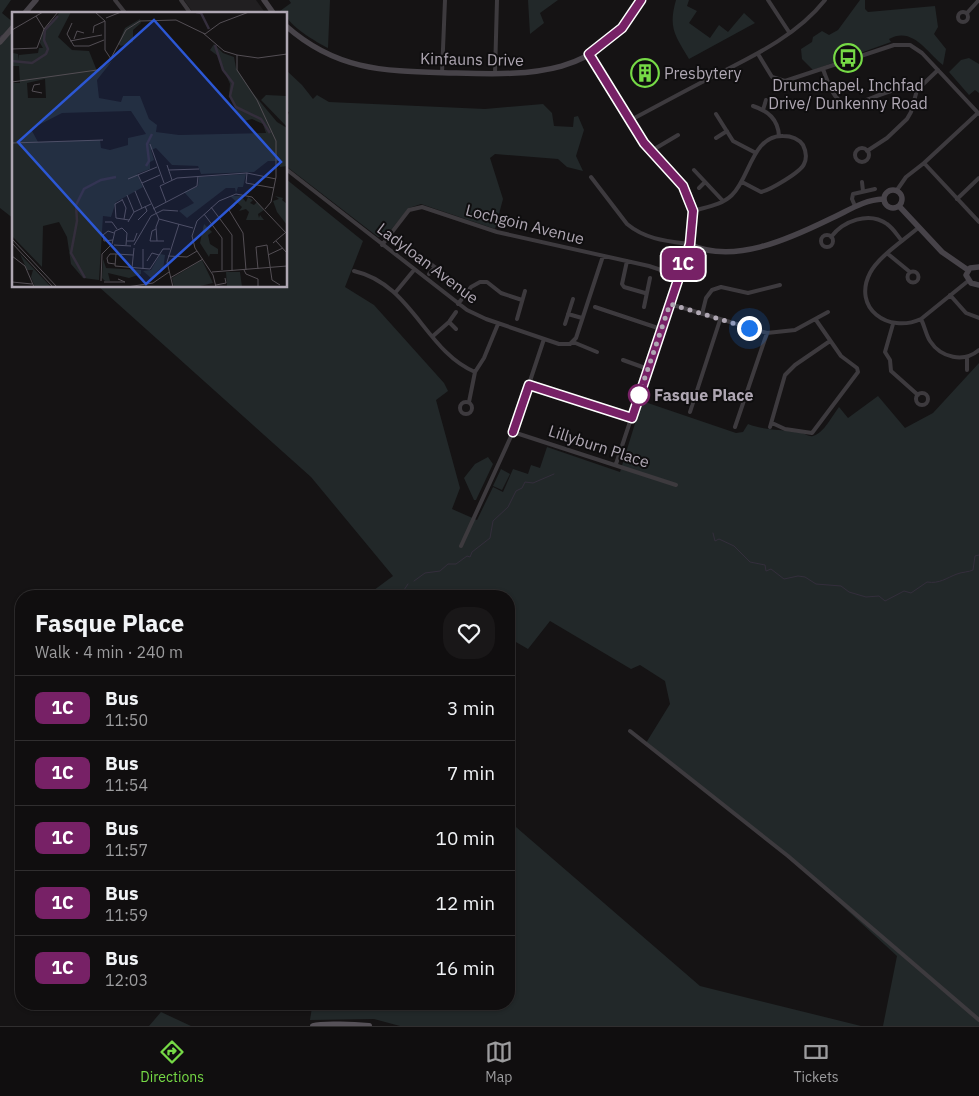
<!DOCTYPE html>
<html lang="en">
<head>
<meta charset="utf-8">
<style>
	:root { --surface:#100e0f; --page:#191718; --text:#f1f3f6; --muted:#9c9c9e; --line:#302e2f; --accent:#76da46 }
	body { margin:0; font-family:"IBM Plex Sans",sans-serif; background:var(--page); color:var(--text); height:100vh; display:flex; flex-direction:column; font-size:19px; white-space:nowrap }
	* { box-sizing:border-box; margin:0 }
	p { font-size:16px; color:var(--muted) }
	.icon { flex:none; width:28px; height:28px; fill:none; stroke:currentColor; stroke-width:2; stroke-linecap:round; stroke-linejoin:round }
	.map { position:relative; flex:1; overflow:hidden }
	.sheet { position:absolute; left:15px; top:590px; width:500px; height:420px; display:flex; flex-direction:column; background:var(--surface); border-radius:20px; box-shadow:0 1px 4px #0004,0 0 0 1px var(--line) }
	.sheet>* { flex:none }
	.badge { padding:0 10px; border-radius:8px; font-size:18px; line-height:32px }
	.you { position:absolute; width:25px; height:25px; margin:-12px; border:4px solid #fff; border-radius:50%; background:#1a73e8; box-shadow:0 0 0 8px #1a73e833 }
	.map>.badge { position:absolute; translate:-50% -50%; box-shadow:0 0 0 2px #fff }
	.round { display:grid; place-items:center; flex:none; width:52px; height:52px; border-radius:20px; background:var(--page) }
	.headline { display:flex; align-items:center; justify-content:space-between; height:85px; padding:0 20px }
	h1 { font-size:24px; font-weight:800; line-height:38px }
	ul { padding:0; list-style:none }
	li { display:flex; align-items:center; gap:15px; height:65px; padding:0 20px; border-top:1px solid var(--line) }
	li div { flex:1 }
	li b { display:block; font-size:19px }
	li em { font-style:normal }
	li .badge { min-width:55px; font-weight:700; text-align:center }
	.dock { display:flex; justify-content:space-around; align-items:center; height:70px; border-top:1px solid var(--line); background:var(--surface); font-size:14px; color:var(--muted) }
	.dock a { display:grid; justify-items:center; gap:2px }
	.dock .active { color:var(--accent) }
	.map>svg:first-child { display:block }
	.built { fill:#211f21 }
	.green { fill:#222829 }
	.lines { fill:none; stroke-linecap:round; stroke-linejoin:round }
	.stream { stroke:#342e3c; stroke-width:1 }
	.street { stroke:#3d3a3e; stroke-width:4 }
	.secondary { stroke:#474349; stroke-width:5.5 }
	.primary { stroke:#565158; stroke-width:6 }
	.line-casing { stroke:#fff; stroke-width:11 }
	.line { stroke:#772166; stroke-width:8 }
	.walk { stroke:#afa7b3; stroke-width:5; stroke-dasharray:0 9 }
	.stop-dot { fill:#fff; stroke:#772166; stroke-width:2.5 }
	.labels { text-anchor:middle; dominant-baseline:central; stroke-width:4; stroke-linejoin:round; paint-order:stroke }
	.street-label { font-size:16px; fill:#afa7b3; stroke:#0f0e0f }
	.poi-label { font-size:16px; fill:#afa7b3; stroke:#0f0e0f; text-anchor:start }
	.stop-label { font-size:16px; font-weight:bold; fill:#afa7b3; stroke:#0f0e0f; text-anchor:start }
	.inset-river { fill:none; stroke:#342e3c; stroke-width:2.5 }
	.inset-road { fill:none; stroke:#534e54; stroke-width:1 }
	.view { fill:#2c57d4; fill-opacity:0.15; stroke:#2c57d4; stroke-width:2.5 }
	.inset-edge { fill:none; stroke:#afa7b3; stroke-width:2.5 }
</style>
</head>
<body>
<div class="map">
<svg width="979" height="1026" viewBox="0 0 979 1026">
	<rect width="100%" height="100%" fill="#151314"/>
	<path class="built" d="M184,0H256L266,14H194Z"/>
	<path class="green" d="M0,0H11L2,13L14,23V219L0,208Z
		M289,0H330L328,48C318,43 287,25 286,14L280,11L291,3Z
		M528,0H558L540,13L544,23L530,34Z
		M676,0H689L687,6L697,11L689,23L710,38L719,25L728,32L744,13L755,23L689,59C675,35 668,28 676,0Z
		M860,0H865V9L868,12L935,6L938,27L934,34L946,49L943,65C927,53 913,26 889,39L891,42L813,70L802,59L801,49L812,42L813,37L822,31L829,35L838,30Z
		M969,58L979,64V93L975,90L969,95L949,72L961,60Z
		M286,70L302,85L313,99L317,95L329,102L485,109L543,104L552,113L554,126L573,127L574,117L578,116L584,130L576,156L583,171L567,167L558,159L495,154L490,158L503,199L495,229L421,204L409,208L385,237H378L286,166V112L287,118L289,112L286,111Z
		M286,179L363,241L345,287L374,305L444,383L448,391L436,400L460,488L452,509L477,520L493,487L503,492L513,469L528,474L531,465L540,468L547,447L620,472L642,401L736,433L743,432L748,424C766,431 784,429 802,433C806,434 809,437 813,436C824,433 832,416 839,407L848,418L878,396L905,428L933,413L979,363V1026H883L897,956L788,856L646,743L670,704L665,681L640,665L631,669L550,621L528,649L509,638V596H366L393,576L311,477L98,286H286Z
		M488,457L493,464L476,500H474L464,478L475,464Z
		M501,469L510,474L502,490L493,486Z
		M509,821L700,986L861,1026H400L374,1019L310,1020L312,1007L343,1004H509Z
		M161,1012L191,1026H149Z"/>
	<g class="lines">
		<path class="stream" d="M0,37L2,35
			M713,533L715,541L719,539L734,546L750,562L765,565L766,571L771,569L784,579L798,576L805,577L816,584L841,586L849,592L866,597L879,596L885,601L904,591L911,593L927,582C940,584 946,578 957,574C962,572 969,572 973,570L975,556L979,555
			M414,581L425,573L440,571L448,564H456L467,556L470,557L472,552L490,538L493,521L508,507L516,491L522,488L525,482L533,483L554,474
			M400,596L408,584"/>
		<path class="street" d="M115,0L126,14
			M181,0L191,14
			M768,0L789,32
			M958 17a5 5 0 1 1 10 0a5 5 0 1 1-10 0Z
			M967,13L978,1
			M758,54L772,77L785,81L894,45H910L922,53L979,114
			M823,69C840,119 848,105 891,91
			M442,73L445,0
			M495,74L497,0
			M753,106C768,111 778,119 779,136
			M763,110L766,100
			M716,114L733,141L756,153
			M629,121C655,107 681,93 708,79C749,58 796,37 825,0
			M716,138L727,131
			M855 155a7 7 0 1 1 14 0a7 7 0 1 1-14 0Z
			M651,151L678,135
			M867,151L887,138L907,119L911,112L917,90L938,70
			M924,163L979,222
			M286,169L467,310L486,319L559,344H570L576,338L603,256
			M694,170L723,201
			M591,177L627,224C645,239 666,241 689,244L616,464
			M862,182L863,191
			M699,188L705,182
			M897,190L906,177L924,163L978,113
			M957,199L979,178
			M855,206L852,199L853,194L875,189
			M693,211C706,207 722,205 732,195C750,178 752,135 783,136C791,136 798,138 803,145C806,151 807,158 804,164C801,172 770,190 761,192L742,182
			M918,228C904,240 878,257 870,273C852,308 888,334 921,319L968,281
			M821 241a6 6 0 1 1 12 0a6 6 0 1 1-12 0Z
			M831,237C843,221 869,211 887,224C893,228 897,235 902,241
			M382,245L409,210L422,207L497,232L649,266L679,276
			M888,254L910,272
			M427,261L467,292
			M627,261L622,284L624,287L645,293
			M354,271C412,284 425,351 475,372
			M907.5 277a5.5 5.5 0 1 1 11 0a5.5 5.5 0 1 1-11 0Z
			M429,274L435,267
			M395,293L414,270
			M950,295L966,313L979,318
			M458,304L471,287L480,282H487L501,293L522,300
			M670,304L767,333L795,330L828,312
			M595,307L661,329
			M644,307L650,278
			M568,314L582,318
			M702,314L706,298L712,290L721,287L748,293L780,285
			M517,319L525,291
			M921,319C925,327 926,335 930,341C941,358 964,363 979,350
			M449,322L456,329
			M565,324L573,299
			M893,324L885,352L890,360L891,371L918,395
			M433,336L449,322L456,312
			M573,342L597,352
			M623,360L648,369
			M967,370V358
			M529,385L632,418
			M916 399a6 6 0 1 1 12 0a6 6 0 1 1-12 0Z
			M469,402L475,372L484,358L498,324
			M460 408a6 6 0 1 1 12 0a6 6 0 1 1-12 0Z
			M690,412L720,320
			M772,423L785,429L812,433L858,372L857,368L841,356L816,320
			M735,427L767,333
			M770,427L785,375L795,365L830,341
			M513,432L676,485
			M461,546L513,432L544,339
			M630,731L788,856L979,1020"/>
		<path class="secondary" d="M264,0L274,14
			M24,14L36,0
			M286,26C338,72 387,71 453,73C530,75 599,78 641,0
			M0,42L14,26
			M589,54L644,143L683,187L693,211L689,244C733,265 789,239 830,219C848,211 863,200 883,199
			M884 199a9 9 0 1 1 18 0a9 9 0 1 1-18 0Z
			M899,206L942,252L968,270
			M979,267L970,268L966,275L971,283L979,285"/>
		<path class="primary" d="M313,1026C323,1023 357,1025 369,1026"/>
	</g>
	<g class="lines">
		<defs>
			<path id="line" d="M513,432L529,385L632,418L690,244L693,211L683,186L644,143L589,54L622,28L641,0"/>
		</defs>
		<use href="#line" class="line-casing"/>
		<use href="#line" class="line"/>
		<path class="walk" d="M639,395L670,304L749,328"/>
	</g>
	<defs>
		<symbol id="bus-ring" viewBox="-11 -11 22 22"><circle r="9.5" fill="#0f0e0f" stroke="#76da46" stroke-width="1.5"/><path d="M-5-6H5V4H4V6H2V4H-2V6H-4V4H-5ZM-3.5-4V0h7V-4ZM-3.5 1.2v1.5H-2V1.2ZM2 1.2v1.5H3.5V1.2Z" fill="#76da46"/></symbol>
		<symbol id="building-ring" viewBox="-11 -11 22 22"><circle r="9.5" fill="#0f0e0f" stroke="#76da46" stroke-width="1.5"/><path d="M-4-6H4V6H1V3H-1V6H-4ZM-2.5-4.3h1.7v1.8h-1.7ZM.8-4.3h1.7v1.8H.8ZM-2.5-1h1.7V.8h-1.7ZM.8-1h1.7V.8H.8Z" fill="#76da46"/></symbol>
	</defs>
	<g fill-rule="evenodd">
		<use href="#bus-ring" x="832" y="42" width="32" height="32"/>
		<use href="#building-ring" x="629" y="57" width="32" height="32"/>
	</g>
	<circle class="stop-dot" cx="639" cy="395" r="10"/>
	<g class="labels">
		<g class="street-label">
			<text transform="translate(472 59) rotate(1)">Kinfauns Drive</text>
			<text transform="translate(525 224) rotate(14)">Lochgoin Avenue</text>
			<text transform="translate(428 263) rotate(37)">Ladyloan Avenue</text>
			<text transform="translate(599 446) rotate(18)">Lillyburn Place</text>
		</g>
		<g class="poi-label">
			<text x="664" y="73">Presbytery</text>
			<text x="848" y="85" text-anchor="middle">Drumchapel, Inchfad<tspan x="848" dy="18">Drive/ Dunkenny Road</tspan></text>
		</g>
		<g class="stop-label">
			<text x="654" y="395">Fasque Place</text>
		</g>
	</g>
	<g transform="translate(12 12)">
		<rect width="275" height="275" fill="#151314"/>
		<path d="M48,0H59L46,25L60,38L77,39L85,59L100,49L85,68L87,86L109,90L111,84H128L137,107L145,113L144,120L167,123L254,121L251,112L240,107L232,109L226,102L217,84L218,72L206,44L198,38L202,32L211,41L222,45L224,56L240,80L265,110L275,116V154L268,155L267,149H256L242,160L189,162L186,154L160,153L144,136L139,138L142,148L138,150V157L125,162L131,175L104,190L99,205L91,204L87,268L71,266L59,252L55,225L47,210L31,214L30,255L0,224V71H8L7,54H0V44L1,41L6,42L7,48V43L26,41L27,36H31L28,31L30,22ZM33,67L34,86H16L15,71ZM119,99L134,122L116,126V133L98,138L89,136L88,128L26,130L19,117L50,101ZM128,7L129,11L121,18V30L109,34L106,32L113,16ZM254,83L275,84V115L249,88ZM234,162L231,175H226L224,181L223,176H214L175,206L167,199L182,191L172,180L186,174L187,165ZM218,184H229L234,190L236,185L241,188L238,191L242,193L245,190L252,198L246,202L247,206L248,203L252,208H234L237,200L234,197L227,199L230,195ZM263,184L271,186L270,188L275,192V213L265,200L261,189L267,187ZM192,212L200,220L196,223L198,232L206,237V242H198L197,245L188,231ZM8,242L39,275H23L19,265L21,258H15ZM148,242L153,243L151,258L148,257L139,266L131,259L139,258ZM91,247L94,256L129,258V262L117,266L96,261L98,269H93L90,266ZM190,248L201,271L184,275H162L160,266ZM214,260H228L230,275H215Z" fill="#222829" fill-rule="evenodd"/>
		<path class="inset-river" d="M184,0L189,1L197,17M203,33L211,58L221,71L218,84L224,95L249,107L258,121M0,49L20,51L34,42L36,37L32,28L33,18L46,4M134,154L137,149L135,132L140,122M73,266L59,241L65,209L64,193L72,177L89,168L104,165"/>
		<path class="inset-road" d="M83,0L93,9V38L99,47M24,4L32,17M94,6L109,0M60,11L55,22L62,34H77L92,28M0,18L31,0M81,21L82,14L93,9M191,21L212,39L225,43L246,46L275,42M193,22L208,11L237,0M62,27L65,19L72,21M58,29L90,23M0,37L25,36L32,17L46,0M225,43V58L245,88L264,129V165L259,190L253,197M0,70L85,58L98,48L114,18L128,9L164,8L193,22M28,72L22,73L20,79L30,81M0,131L91,128M138,132L152,171M155,153L160,168M157,158L187,157M235,161L234,171L262,176M126,163L147,207L181,216M116,167L145,155M130,171L148,163M123,179L130,196M115,183L122,200M110,187L114,196L112,207M110,188L103,192L104,206L117,208M154,190L148,174L165,166L235,161L264,167M223,193L217,198L231,221L234,258M199,195L220,223V259M141,197L185,174L186,164M192,202L210,226V258M126,208L135,199L133,194M93,210H100L105,217M116,210L122,200L139,192M144,217L140,219L138,229H152M0,227L45,275M101,228L92,229L91,223L96,219L102,221M115,229H122L125,221M145,229L144,215L147,207M264,229L275,241M0,231L41,275M261,231L273,221M100,232L103,219L110,216L115,221L114,233M102,233L119,234M122,233L139,204L151,198L166,199M131,237V257M121,243L104,242L103,254L138,257L151,237H158M256,243L271,236M0,244L13,254L22,275M156,244L175,245L185,239M135,249L140,241L147,243M103,252L96,251L95,246L98,242H104M120,256L122,236M246,257L244,235L255,233L260,268L268,273M232,258L234,262L246,267V275M200,260L275,254M158,266L191,247M89,269L90,242L98,234M0,270L20,272M92,270H113L106,267M204,273L214,271L213,266M115,275L141,271L157,260M161,275L155,250L167,212M204,275L201,263L183,236L180,224L185,209L207,189L224,182L240,185L275,222"/>
		<path class="view" d="M142,8L269,150L134,272L6,130Z"/>
		<rect width="275" height="275" class="inset-edge"/>
	</g>
</svg>
<div class="you" style="left:749px;top:328px"></div>
<b class="badge" style="left:683px;top:264px;background:#772166;color:#fff">1C</b>
<section class="sheet">
<div class="headline"><div><h1>Fasque Place</h1><p>Walk · 4 min · 240 m</p></div><a class="round"><svg class="icon" aria-label="heart" viewBox="0 0 24 24"><path d="M12 20l-8-8c-3-5 5-10 8-4 3-6 11-1 8 4z"/></svg></a></div>
<ul>
<li><span class="badge" style="background:#772166;color:#fff">1C</span><div><b>Bus</b><p>11:50</p></div><em>3 min</em></li>
<li><span class="badge" style="background:#772166;color:#fff">1C</span><div><b>Bus</b><p>11:54</p></div><em>7 min</em></li>
<li><span class="badge" style="background:#772166;color:#fff">1C</span><div><b>Bus</b><p>11:57</p></div><em>10 min</em></li>
<li><span class="badge" style="background:#772166;color:#fff">1C</span><div><b>Bus</b><p>11:59</p></div><em>12 min</em></li>
<li><span class="badge" style="background:#772166;color:#fff">1C</span><div><b>Bus</b><p>12:03</p></div><em>16 min</em></li>
</ul>
</section>
</div>
<nav class="dock">
<a class="active"><svg class="icon" aria-label="directions" viewBox="0 0 24 24"><path d="M12 3l9 9-9 9-9-9zM9 14v-3h6M13 9l2 2-2 2"/></svg>Directions</a>
<a><svg class="icon" aria-label="map" viewBox="0 0 24 24"><path d="M3 6l6-2 6 2 6-2v14l-6 2-6-2-6 2zM9 4v14M15 6v14"/></svg>Map</a>
<a><svg class="icon" aria-label="tickets" viewBox="0 0 24 24"><path d="M3 7h18v10H3zM15 7v10"/></svg>Tickets</a>
</nav>
</body>
</html>
